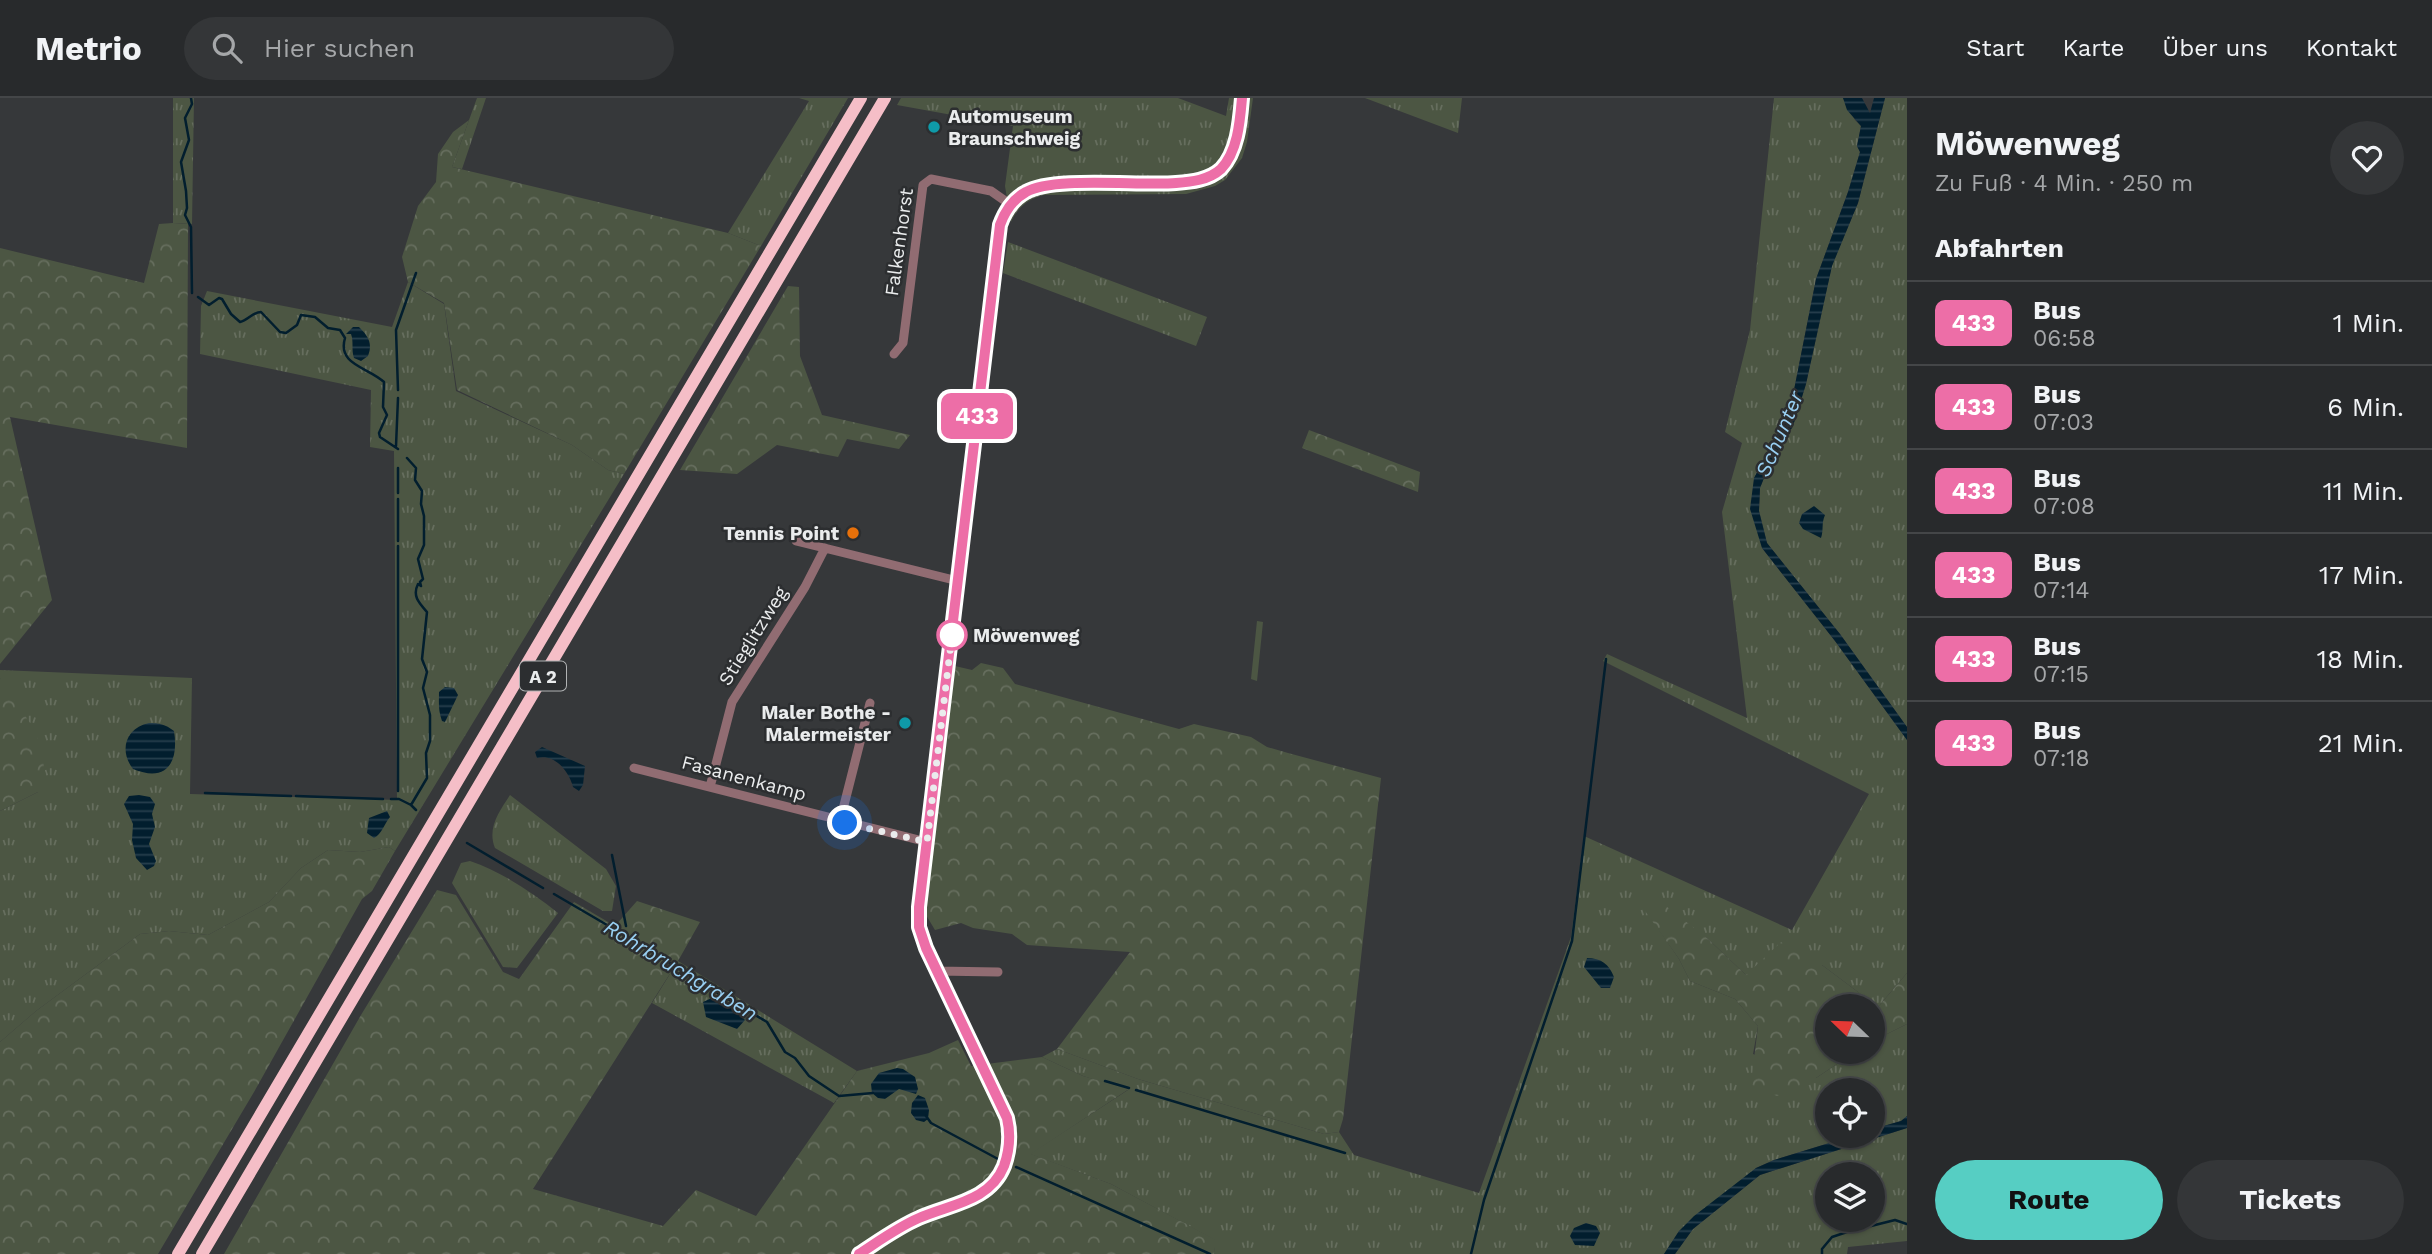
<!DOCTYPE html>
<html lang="de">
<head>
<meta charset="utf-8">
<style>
	:root { --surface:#282a2c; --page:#343638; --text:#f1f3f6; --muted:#a5a7a9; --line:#444648; --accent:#56cec3 }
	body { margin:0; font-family:"Work Sans",sans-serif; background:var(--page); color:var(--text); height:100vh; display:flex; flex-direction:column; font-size:26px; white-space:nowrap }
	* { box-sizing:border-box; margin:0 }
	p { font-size:23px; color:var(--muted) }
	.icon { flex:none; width:38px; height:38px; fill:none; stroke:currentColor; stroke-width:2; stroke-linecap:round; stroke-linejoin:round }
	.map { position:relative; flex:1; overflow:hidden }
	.details { display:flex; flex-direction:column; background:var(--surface); width:525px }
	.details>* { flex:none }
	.badge { padding:0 14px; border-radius:10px; font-size:24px; line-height:46px }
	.needle { width:46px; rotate:293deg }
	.buttons { position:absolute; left:1815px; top:896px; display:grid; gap:14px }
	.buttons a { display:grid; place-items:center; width:70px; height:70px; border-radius:50%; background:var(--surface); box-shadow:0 2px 5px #0004,0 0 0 2px var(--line); font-size:35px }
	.you { position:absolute; width:35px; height:35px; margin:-18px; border:5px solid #fff; border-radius:50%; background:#1a73e8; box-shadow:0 0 0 10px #1a73e833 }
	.map>.badge { position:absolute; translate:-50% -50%; box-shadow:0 0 0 4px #fff }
	h2 { padding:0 28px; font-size:26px; line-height:63px }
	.round { display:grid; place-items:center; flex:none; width:74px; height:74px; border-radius:37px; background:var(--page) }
	.headline { display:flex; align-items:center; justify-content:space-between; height:119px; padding:0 28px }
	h1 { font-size:33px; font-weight:700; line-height:52px }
	.cta { display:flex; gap:14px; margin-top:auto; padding:14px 28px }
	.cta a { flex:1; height:80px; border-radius:42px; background:var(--accent); color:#111; font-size:28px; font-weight:700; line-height:80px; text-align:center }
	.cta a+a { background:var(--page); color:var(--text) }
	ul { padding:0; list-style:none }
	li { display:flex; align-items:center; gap:21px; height:84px; padding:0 28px; border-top:2px solid var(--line) }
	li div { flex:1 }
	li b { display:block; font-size:26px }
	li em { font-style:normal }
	li .badge { min-width:77px; font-weight:700; text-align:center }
	header { display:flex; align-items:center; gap:42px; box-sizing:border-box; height:98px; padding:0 35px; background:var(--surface); border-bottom:2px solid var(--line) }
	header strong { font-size:33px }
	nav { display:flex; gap:38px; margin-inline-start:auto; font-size:24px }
	.search { width:490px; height:63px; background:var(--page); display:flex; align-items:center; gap:18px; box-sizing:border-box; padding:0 24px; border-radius:38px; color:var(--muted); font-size:26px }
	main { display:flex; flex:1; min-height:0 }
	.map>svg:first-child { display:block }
	.grass { fill:url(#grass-tufts); fill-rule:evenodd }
	.forest { fill:url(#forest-crowns) }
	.water { fill:url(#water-rules) }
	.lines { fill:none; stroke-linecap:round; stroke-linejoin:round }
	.stream { stroke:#021e2e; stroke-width:2.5 }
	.minor { stroke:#916c72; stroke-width:9 }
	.highway { stroke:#f5bec7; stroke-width:12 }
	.line-casing { stroke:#fff; stroke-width:16 }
	.line { stroke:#ed6ea7; stroke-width:10 }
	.walk { stroke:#eaeced; stroke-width:7; stroke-dasharray:0 12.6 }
	.culture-dot { fill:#0f9aa8; stroke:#2c2e30; stroke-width:2.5 }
	.food-dot { fill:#e8710a; stroke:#2c2e30; stroke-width:2.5 }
	.stop-dot { fill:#fff; stroke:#ed6ea7; stroke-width:3.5 }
	.labels { text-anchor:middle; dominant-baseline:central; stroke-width:5; stroke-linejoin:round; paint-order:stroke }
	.shield { fill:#2c2e30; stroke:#b1b3b4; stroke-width:2 }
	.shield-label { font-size:18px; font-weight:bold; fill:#eaeced }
	.poi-label { font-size:19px; font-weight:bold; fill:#eaeced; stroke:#2c2e30; text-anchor:end }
	.street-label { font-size:19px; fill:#eaeced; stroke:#2c2e30 }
	.stop-label { font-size:19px; font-weight:bold; fill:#eaeced; stroke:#2c2e30; text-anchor:start }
	.water-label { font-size:21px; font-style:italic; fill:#98cff2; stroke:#2c2e30 }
</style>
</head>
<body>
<header>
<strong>Metrio</strong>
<div class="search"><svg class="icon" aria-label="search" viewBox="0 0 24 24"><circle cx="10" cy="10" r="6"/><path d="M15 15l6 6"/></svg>Hier suchen</div>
<nav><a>Start</a><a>Karte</a><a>Über uns</a><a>Kontakt</a></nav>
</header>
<main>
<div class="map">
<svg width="1907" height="1156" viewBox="0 0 1907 1156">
	<defs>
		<pattern id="grass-tufts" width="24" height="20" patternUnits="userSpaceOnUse" patternTransform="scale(1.75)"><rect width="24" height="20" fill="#4c5643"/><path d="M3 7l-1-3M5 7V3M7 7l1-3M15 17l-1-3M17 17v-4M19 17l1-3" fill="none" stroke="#666e5e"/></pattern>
		<pattern id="forest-crowns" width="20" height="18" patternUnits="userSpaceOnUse" patternTransform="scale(1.75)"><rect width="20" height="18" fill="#4c5643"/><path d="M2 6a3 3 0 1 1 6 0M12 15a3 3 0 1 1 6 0" fill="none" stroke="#666e5e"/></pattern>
		<pattern id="water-rules" width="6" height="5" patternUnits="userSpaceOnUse" patternTransform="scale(1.75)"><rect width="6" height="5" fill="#021e2e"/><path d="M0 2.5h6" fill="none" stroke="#273f4d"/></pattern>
	</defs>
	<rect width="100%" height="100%" fill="#36383a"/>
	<path class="grass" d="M173,0H194L192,126L173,125Z
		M477,0H486L462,71L452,69Z
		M799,0H848L761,148L728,135L809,3Z
		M901,0H1178L1226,18L1229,0H1253L1247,44L1242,60L1225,82L1215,88L1186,96L1043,97C1027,102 1018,109 1011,124L1005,88L1013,28L897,7Z
		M1365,0H1462L1458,35Z
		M1774,0H1843L1855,22L1861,28L1857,48L1860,54L1848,94L1816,181L1793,297L1782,327L1754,380L1762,450L1835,543L1907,642V875L1878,909L1822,867L1746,877L1707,840L1644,810L1679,861L1690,883L1735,901L1758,928L1753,956L1816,980L1855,954H1872L1873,943L1907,926V1018L1901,1023L1873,1031L1872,992H1827V1038H1852L1774,1062L1756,1070L1679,1133L1664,1156H1214L1215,1142L1111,1086L1030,1056L1128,992L1083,978L1042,959L1057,951L1138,981L1324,1036L1339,1034L1354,1057L1479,1095L1571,839L1584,738L1792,832L1869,696L1603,563L1607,556L1747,620L1722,414L1742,345L1725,334L1750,232Z
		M1885,0H1907V629L1840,536L1767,445L1759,413L1760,390L1768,370L1793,328L1806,286L1832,167L1858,105Z
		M1008,144L1207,219L1196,248L1003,175Z
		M408,184L444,206L456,293L572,347L608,372L624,376L395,753L389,749L360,754L328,752L301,770L269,804L208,837L169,833L140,836L36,913L0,944V713L38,694L0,580V572L192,580L190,696L397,702L394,353L370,349L371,292L200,256L201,208L207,193L392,229Z
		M1257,523L1263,524L1257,583L1251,581Z
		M510,697L606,771L616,788L612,813H603L495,750C487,730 499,714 510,697Z
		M470,763C502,774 532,794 558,815L517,870L503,869L452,785L461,765Z
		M678,863L857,973L834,1005L652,905Z
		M1907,1030V1143L1848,1149L1847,1156H1675L1693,1131L1760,1077ZM1827,1076H1872V1122H1827Z"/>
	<path class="forest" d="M469,22L452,69L728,135L761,148L624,376L608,372L572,347L457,292L444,205L408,184L402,159L418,108L436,84L438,56L453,34Z
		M173,125L188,126L187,350L10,319L52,502L0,566V150L144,185L159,126Z
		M788,188L799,189L800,258L822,317L910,337L899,351L847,341L838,359L777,347L737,376L680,372Z
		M1309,332L1420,374L1418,394L1302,350Z
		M981,565L1003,570L1015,586L1179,631L1194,626L1251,639L1267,649L1288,655L1381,680L1343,1021L1339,1034L1324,1036L1138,981L1057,951L1130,854L1027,847L1012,836L973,830L961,825L935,832L923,812L955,568L972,572Z
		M0,580L36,634L46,677L38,694L0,713Z
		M389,749L395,753L372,793L362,801L254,994L158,1156H0V944L36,913L140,836L169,833L208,837L269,804L301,770L328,752L360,754Z
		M437,792L456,797L503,874L519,881L574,804L615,828L637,803L700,824L678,863L533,1091L663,1128L696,1092L756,1118L857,973L929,955L958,942L971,968L1042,959L1083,978L1129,991L1031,1056L1111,1086L1216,1142L1214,1156H224L361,917Z
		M1662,805L1707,840L1746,877L1781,844L1822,867L1878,909L1907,875V926L1873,943L1872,908H1827V954H1855L1816,980L1777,998L1751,987L1758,928L1735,901L1690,883L1679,861L1643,810Z"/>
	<path class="water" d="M1843,0H1862L1870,15L1874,0H1885L1858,105L1832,168L1806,286L1793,328L1768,370L1760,390L1759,413L1767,445L1840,536L1907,629V642L1835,543L1762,450L1750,411L1754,380L1782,327L1793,297L1816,181L1848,94L1860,54L1857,48L1861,28L1847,12Z
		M353,229H359C368,238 373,245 368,258L361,263L354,260C351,251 354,244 351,236H346Z
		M1814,408L1825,417C1821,426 1824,432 1821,440L1803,431L1799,425L1802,416Z
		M445,589L454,590L458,597L445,624L442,623C438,612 439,605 439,594Z
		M149,625C159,625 165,626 174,633C179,664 167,685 133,671C119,653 125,630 149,625Z
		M542,649L585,668L583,687L579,693L573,689C569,673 554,655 537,660L535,654Z
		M139,697L150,699L155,706L152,716L155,729L149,746L156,763L154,768L147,772L136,760L132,742L133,726L124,706L129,698Z
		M387,713L390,719C384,726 382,736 374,740L367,735L369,720Z
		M1587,860C1601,860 1609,866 1614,879L1610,890H1601L1584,869Z
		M714,899L735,912L745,922L737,931L706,919L703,904Z
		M897,970L903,971L915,979L918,991L916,996L899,991L885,1001L878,1000L872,995L871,986L879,975Z
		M918,997L925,1000L929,1012L928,1021L924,1024L916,1022L911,1015L912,1005Z
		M1907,1018V1030L1760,1077L1693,1131L1675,1156H1664L1679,1133L1694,1118L1756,1070L1774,1062L1852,1038H1872L1873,1031L1901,1023Z
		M1586,1125L1596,1128L1600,1135L1594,1148L1575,1147L1570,1138L1574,1130Z"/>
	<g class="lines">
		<path class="stream" d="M191,0L192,6L185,20L189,42L181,64L186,93L187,110L185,117L191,129L192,195
			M198,199L209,207L219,200L222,201L231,216L240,224C248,222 253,214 261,214L280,234L286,235L297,227L301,217L315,219L328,230L340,232L345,240C337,267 368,269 384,284L383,309L387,317L379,335L380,339L398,351
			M398,292L396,232L416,175
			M396,348L398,300
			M407,360L416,370L415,382L422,393L421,406L424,418V447L418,461L423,481L420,484L421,488L418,486C412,498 419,505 427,514L422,561L427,574L423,590L430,617V643L426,655L427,680L411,707L416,712
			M398,395V370
			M398,443V401
			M398,448V693
			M205,695L291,698
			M296,698L383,701
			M391,701H399L411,707
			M467,745L543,790
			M612,757L626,828
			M554,796L643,848L711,891L767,924L785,954L795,960L809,978L839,998L873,995
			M1105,983L1129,990
			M1136,992L1345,1055
			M926,1018L931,1025L998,1061
			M1016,1069L1210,1156
			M1471,1156L1484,1102L1572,843L1606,561
			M1822,1156V1151L1832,1139L1847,1134L1895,1122L1907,1126"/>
		<path class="minor" d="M894,256L903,245L923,87L931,81L991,93L1011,107
			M796,443L958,483
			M634,670L927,744
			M710,689L732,604L805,489L825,450
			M840,723L870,605
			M937,873L998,874
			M859,1156C879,1143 898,1129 919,1120C951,1106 989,1103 1004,1068C1010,1051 1011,1037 1007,1020L926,851L919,829V819L1000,127C1006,112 1015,98 1031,91C1047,85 1067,86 1084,86C1114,86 1145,88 1176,85C1191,84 1209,82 1221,71C1238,53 1239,23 1242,0"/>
		<path class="highway" d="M178,1156L861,0
			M202,1156L885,0"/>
	</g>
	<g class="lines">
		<defs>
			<path id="line" d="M859,1156C879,1143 898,1129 919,1120C951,1106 990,1103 1004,1068C1010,1051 1011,1037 1007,1020L926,850L919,829V809L1000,127C1005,113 1013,101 1026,94C1053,78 1140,88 1176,85C1191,84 1209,82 1221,71C1238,53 1240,23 1242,0"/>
		</defs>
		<use href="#line" class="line-casing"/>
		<use href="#line" class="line"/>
		<path class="walk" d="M845,725L927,744L952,537"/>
	</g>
	<g class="culture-dot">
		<circle cx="934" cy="29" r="7"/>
		<circle cx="905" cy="625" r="7"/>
	</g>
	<circle class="food-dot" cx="853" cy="435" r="7"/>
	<circle class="stop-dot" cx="952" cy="537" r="14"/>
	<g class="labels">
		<rect class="shield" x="520" y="563.5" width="46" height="29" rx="5"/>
		<g class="shield-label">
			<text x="543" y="578">A 2</text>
		</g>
		<g class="poi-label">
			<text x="948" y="18" text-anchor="start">Automuseum<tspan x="948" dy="22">Braunschweig</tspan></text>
			<text x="839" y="435">Tennis Point</text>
			<text x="891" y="614">Maler Bothe -<tspan x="891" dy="22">Malermeister</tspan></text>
		</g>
		<g class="street-label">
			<text transform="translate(899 144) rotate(-82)">Falkenhorst</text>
			<text transform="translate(753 538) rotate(-58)">Stieglitzweg</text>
			<text transform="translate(744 680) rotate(15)">Fasanenkamp</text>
		</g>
		<g class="stop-label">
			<text x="973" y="537">Möwenweg</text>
		</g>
		<g class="water-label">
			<text transform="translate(1779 336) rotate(-67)">Schunter</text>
			<text transform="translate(681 872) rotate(31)">Rohrbruchgraben</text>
		</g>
	</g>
</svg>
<div class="buttons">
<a><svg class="needle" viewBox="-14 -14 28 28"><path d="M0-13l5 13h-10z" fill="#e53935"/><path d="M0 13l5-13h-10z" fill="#a5a7a9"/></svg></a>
<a><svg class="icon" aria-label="locate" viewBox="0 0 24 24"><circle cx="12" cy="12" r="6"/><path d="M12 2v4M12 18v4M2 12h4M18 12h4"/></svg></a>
<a><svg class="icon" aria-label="layers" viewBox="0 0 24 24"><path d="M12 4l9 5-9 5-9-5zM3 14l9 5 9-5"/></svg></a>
</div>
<div class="you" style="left:845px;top:725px"></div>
<b class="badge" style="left:977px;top:318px;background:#ed6ea7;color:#fff">433</b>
</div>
<section class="details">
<div class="headline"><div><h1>Möwenweg</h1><p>Zu Fuß · 4 Min. · 250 m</p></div><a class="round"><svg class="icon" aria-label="heart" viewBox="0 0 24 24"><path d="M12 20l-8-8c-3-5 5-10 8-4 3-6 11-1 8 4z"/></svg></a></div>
<h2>Abfahrten</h2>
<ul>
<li><span class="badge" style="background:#ed6ea7;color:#fff">433</span><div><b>Bus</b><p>06:58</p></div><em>1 Min.</em></li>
<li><span class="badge" style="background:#ed6ea7;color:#fff">433</span><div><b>Bus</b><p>07:03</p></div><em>6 Min.</em></li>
<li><span class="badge" style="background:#ed6ea7;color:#fff">433</span><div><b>Bus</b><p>07:08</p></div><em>11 Min.</em></li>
<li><span class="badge" style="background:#ed6ea7;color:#fff">433</span><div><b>Bus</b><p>07:14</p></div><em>17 Min.</em></li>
<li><span class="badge" style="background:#ed6ea7;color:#fff">433</span><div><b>Bus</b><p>07:15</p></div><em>18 Min.</em></li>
<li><span class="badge" style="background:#ed6ea7;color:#fff">433</span><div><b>Bus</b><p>07:18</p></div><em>21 Min.</em></li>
</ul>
<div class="cta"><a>Route</a><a>Tickets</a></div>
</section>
</main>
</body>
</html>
